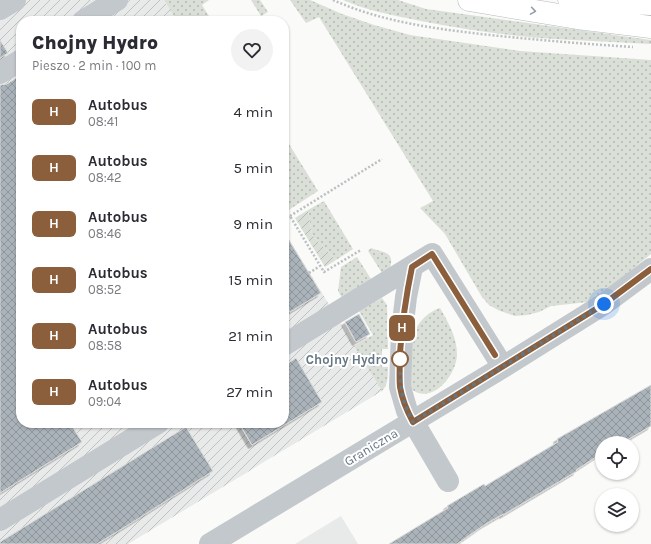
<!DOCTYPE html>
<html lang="pl">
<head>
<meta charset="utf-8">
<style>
	:root { --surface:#fff; --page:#f2f2f3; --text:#2b2b33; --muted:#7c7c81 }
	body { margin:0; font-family:Karla,sans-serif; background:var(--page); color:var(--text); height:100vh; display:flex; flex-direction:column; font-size:15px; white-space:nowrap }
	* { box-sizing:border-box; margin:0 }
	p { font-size:13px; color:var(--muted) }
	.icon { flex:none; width:22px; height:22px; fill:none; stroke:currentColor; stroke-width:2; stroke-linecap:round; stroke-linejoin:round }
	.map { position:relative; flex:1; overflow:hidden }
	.details { position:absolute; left:16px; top:16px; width:273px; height:412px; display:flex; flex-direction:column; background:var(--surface); border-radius:16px; box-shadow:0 1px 3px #0004 }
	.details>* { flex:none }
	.badge { padding:0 8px; border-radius:6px; font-size:14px; line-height:26px }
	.buttons { position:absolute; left:595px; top:436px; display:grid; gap:8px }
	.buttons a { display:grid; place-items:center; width:44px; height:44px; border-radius:50%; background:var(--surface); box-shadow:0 1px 3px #0004; font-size:20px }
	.you { position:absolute; width:20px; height:20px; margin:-10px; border:3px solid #fff; border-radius:50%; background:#1a73e8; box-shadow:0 0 0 6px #1a73e833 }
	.map>.badge { position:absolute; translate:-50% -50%; box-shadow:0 0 0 2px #fff }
	.round { display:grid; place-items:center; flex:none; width:42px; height:42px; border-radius:21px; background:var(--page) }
	.headline { display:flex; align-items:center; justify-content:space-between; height:68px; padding:0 16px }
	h1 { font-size:19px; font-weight:800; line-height:30px }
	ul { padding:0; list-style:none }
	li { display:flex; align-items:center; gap:12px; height:56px; padding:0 16px }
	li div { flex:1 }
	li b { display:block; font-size:15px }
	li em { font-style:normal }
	li .badge { min-width:44px; font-weight:700; text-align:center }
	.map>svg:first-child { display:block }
	.built { fill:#e8e9e9 }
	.industrial { fill:url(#industrial-furrows) }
	.grass { fill:url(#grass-dots) }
	.garden { fill:url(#garden-furrows) }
	.building { fill:url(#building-cross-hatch); stroke:#dcdcda; filter:url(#shadow) }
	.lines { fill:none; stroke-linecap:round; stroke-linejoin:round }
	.major-casing { stroke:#b5babe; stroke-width:23 }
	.path { stroke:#bbbfc2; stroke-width:2.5; stroke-dasharray:2 2; stroke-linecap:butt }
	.minor { stroke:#c3c8cc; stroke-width:22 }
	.major { stroke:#fff; stroke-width:22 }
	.oneway { stroke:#939fa8 }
	.line-casing { stroke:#fff; stroke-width:9 }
	.line { stroke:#8b5e3c; stroke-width:6 }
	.walk { stroke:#657683; stroke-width:4; stroke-dasharray:0 7.2 }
	.stop-dot { fill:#fff; stroke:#8b5e3c; stroke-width:2 }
	.labels { text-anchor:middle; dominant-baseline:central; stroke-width:4; stroke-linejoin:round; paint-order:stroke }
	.stop-label { font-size:13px; font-weight:bold; fill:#657683; stroke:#fff; text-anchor:end }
	.street-label { font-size:13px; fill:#657683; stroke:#fff }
</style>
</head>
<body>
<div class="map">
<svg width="651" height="544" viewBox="0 0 651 544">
	<defs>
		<pattern id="industrial-furrows" width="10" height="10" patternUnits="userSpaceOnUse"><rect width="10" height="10" fill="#e8e9e9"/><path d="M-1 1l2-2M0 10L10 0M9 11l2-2" fill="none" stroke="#c0c1c2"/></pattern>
		<pattern id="grass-dots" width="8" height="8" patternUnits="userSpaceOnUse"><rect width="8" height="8" fill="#dadfd7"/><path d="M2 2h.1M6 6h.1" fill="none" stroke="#b4b9b4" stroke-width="1.8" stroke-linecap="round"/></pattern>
		<pattern id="garden-furrows" width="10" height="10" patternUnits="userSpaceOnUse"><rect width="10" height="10" fill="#dadfd7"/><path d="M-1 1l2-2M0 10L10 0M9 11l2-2" fill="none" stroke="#b4b9b4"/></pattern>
		<pattern id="building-cross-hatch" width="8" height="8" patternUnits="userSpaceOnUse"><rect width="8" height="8" fill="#aab3b9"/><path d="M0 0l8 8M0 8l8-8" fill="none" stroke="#8e969c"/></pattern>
		<filter id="shadow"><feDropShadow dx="-3.5" dy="3.5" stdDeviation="0" flood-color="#0004"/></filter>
	</defs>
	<rect width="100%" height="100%" fill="#fafaf8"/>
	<path class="built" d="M341,516L358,544H295Z"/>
	<path class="industrial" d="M0,0H164L177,21H21V423H284V231L382,391L128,544H0Z"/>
	<path class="grass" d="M164,0H209L202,5L212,21H177Z
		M251,0H260L268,12L261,16Z
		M290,0H310L342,14L374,25L410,35L520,51L651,60V254L613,285L588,302L551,306L539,312L527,315L515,316L500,311L489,305L482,297L445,234L420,208L433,201L319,17L306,23Z
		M343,0H398L426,9L651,40V44C619,42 586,41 554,39C508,36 462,29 416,20C391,15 366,10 343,0Z
		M284,136L318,191L284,213Z
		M324,201L353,249L336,260L312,235L308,210Z
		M371,248C383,253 395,251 390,268L382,273L368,251Z
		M357,257L371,279L342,298L338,291L341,267Z
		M382,298L387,305L388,349H382V367H388C388,375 388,386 382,391L354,346L373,335L359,311Z
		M440,308C448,322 457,337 457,354C457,375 431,407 410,388C410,376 408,352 411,342C414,327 425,313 440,308Z"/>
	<path class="garden" d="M308,210L312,235L336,260L325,267L295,218Z"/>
	<path class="building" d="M0,40L8,53L0,58Z
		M21,75V423H70L82,442L0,493V85L7,84Z
		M284,232L321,293L290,312L284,302Z
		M359,314L370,334L356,342L345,322Z
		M296,358L322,402L252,445L239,423H284V366Z
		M651,385V426L622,443H602V453L576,470L577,471L503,515V514L484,525L457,544H389L448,508L447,506L484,484L485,486L558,442L557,439Z
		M186,427L213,471L128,525L97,544H0V542Z"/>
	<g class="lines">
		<defs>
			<path id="major" d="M469,0L577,18L651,27
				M569,0L651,4"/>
		</defs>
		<use href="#major" class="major-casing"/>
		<path class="path" d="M333,0C382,22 436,29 490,35C538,40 585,44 633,47
			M290,216L382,159
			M284,219L290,216L324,272L361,250
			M309,273L320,266"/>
		<path class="minor" d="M0,9L15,0
			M83,21L117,0
			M0,73L21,60
			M412,267L406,297L402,331L400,387L407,411L448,481
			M284,345L432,254L503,367
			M0,520L158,423
			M210,544L503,367L604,304L651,269"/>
		<use href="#major" class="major"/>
	</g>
	<defs><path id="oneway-chevron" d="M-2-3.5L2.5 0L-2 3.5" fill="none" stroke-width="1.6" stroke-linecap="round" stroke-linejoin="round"/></defs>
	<use class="oneway" href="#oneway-chevron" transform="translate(533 11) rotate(9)"/>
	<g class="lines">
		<defs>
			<path id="line" d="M495,355L432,254L412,267C406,296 402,324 400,353C400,364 399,376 400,387C402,399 407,411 413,422L604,304L651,269"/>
		</defs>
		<use href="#line" class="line-casing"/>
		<use href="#line" class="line"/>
		<path class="walk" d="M400,359C400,385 400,398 413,422L604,304"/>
	</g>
	<circle class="stop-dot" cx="400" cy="359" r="8"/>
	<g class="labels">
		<g class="stop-label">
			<text x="388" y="359">Chojny Hydro</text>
		</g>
		<g class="street-label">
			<text transform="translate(371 447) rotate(-31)">Graniczna</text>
		</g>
	</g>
</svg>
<div class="buttons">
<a><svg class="icon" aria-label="locate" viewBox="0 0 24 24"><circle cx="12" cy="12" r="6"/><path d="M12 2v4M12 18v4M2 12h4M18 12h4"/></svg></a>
<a><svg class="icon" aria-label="layers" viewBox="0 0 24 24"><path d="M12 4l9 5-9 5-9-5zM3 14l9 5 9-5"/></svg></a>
</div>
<div class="you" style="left:604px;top:304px"></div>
<b class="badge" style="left:402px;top:328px;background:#8b5e3c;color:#fff">H</b>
<section class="details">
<div class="headline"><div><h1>Chojny Hydro</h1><p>Pieszo · 2 min · 100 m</p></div><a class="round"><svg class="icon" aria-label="heart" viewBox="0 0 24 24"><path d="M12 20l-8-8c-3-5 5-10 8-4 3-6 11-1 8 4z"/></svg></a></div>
<ul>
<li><span class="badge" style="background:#8b5e3c;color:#fff">H</span><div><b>Autobus</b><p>08:41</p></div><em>4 min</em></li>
<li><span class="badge" style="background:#8b5e3c;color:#fff">H</span><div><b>Autobus</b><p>08:42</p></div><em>5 min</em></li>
<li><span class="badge" style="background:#8b5e3c;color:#fff">H</span><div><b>Autobus</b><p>08:46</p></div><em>9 min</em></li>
<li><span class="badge" style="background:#8b5e3c;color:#fff">H</span><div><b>Autobus</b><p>08:52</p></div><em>15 min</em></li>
<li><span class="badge" style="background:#8b5e3c;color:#fff">H</span><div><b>Autobus</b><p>08:58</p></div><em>21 min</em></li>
<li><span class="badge" style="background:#8b5e3c;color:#fff">H</span><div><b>Autobus</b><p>09:04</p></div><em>27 min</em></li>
</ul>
</section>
</div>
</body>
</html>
